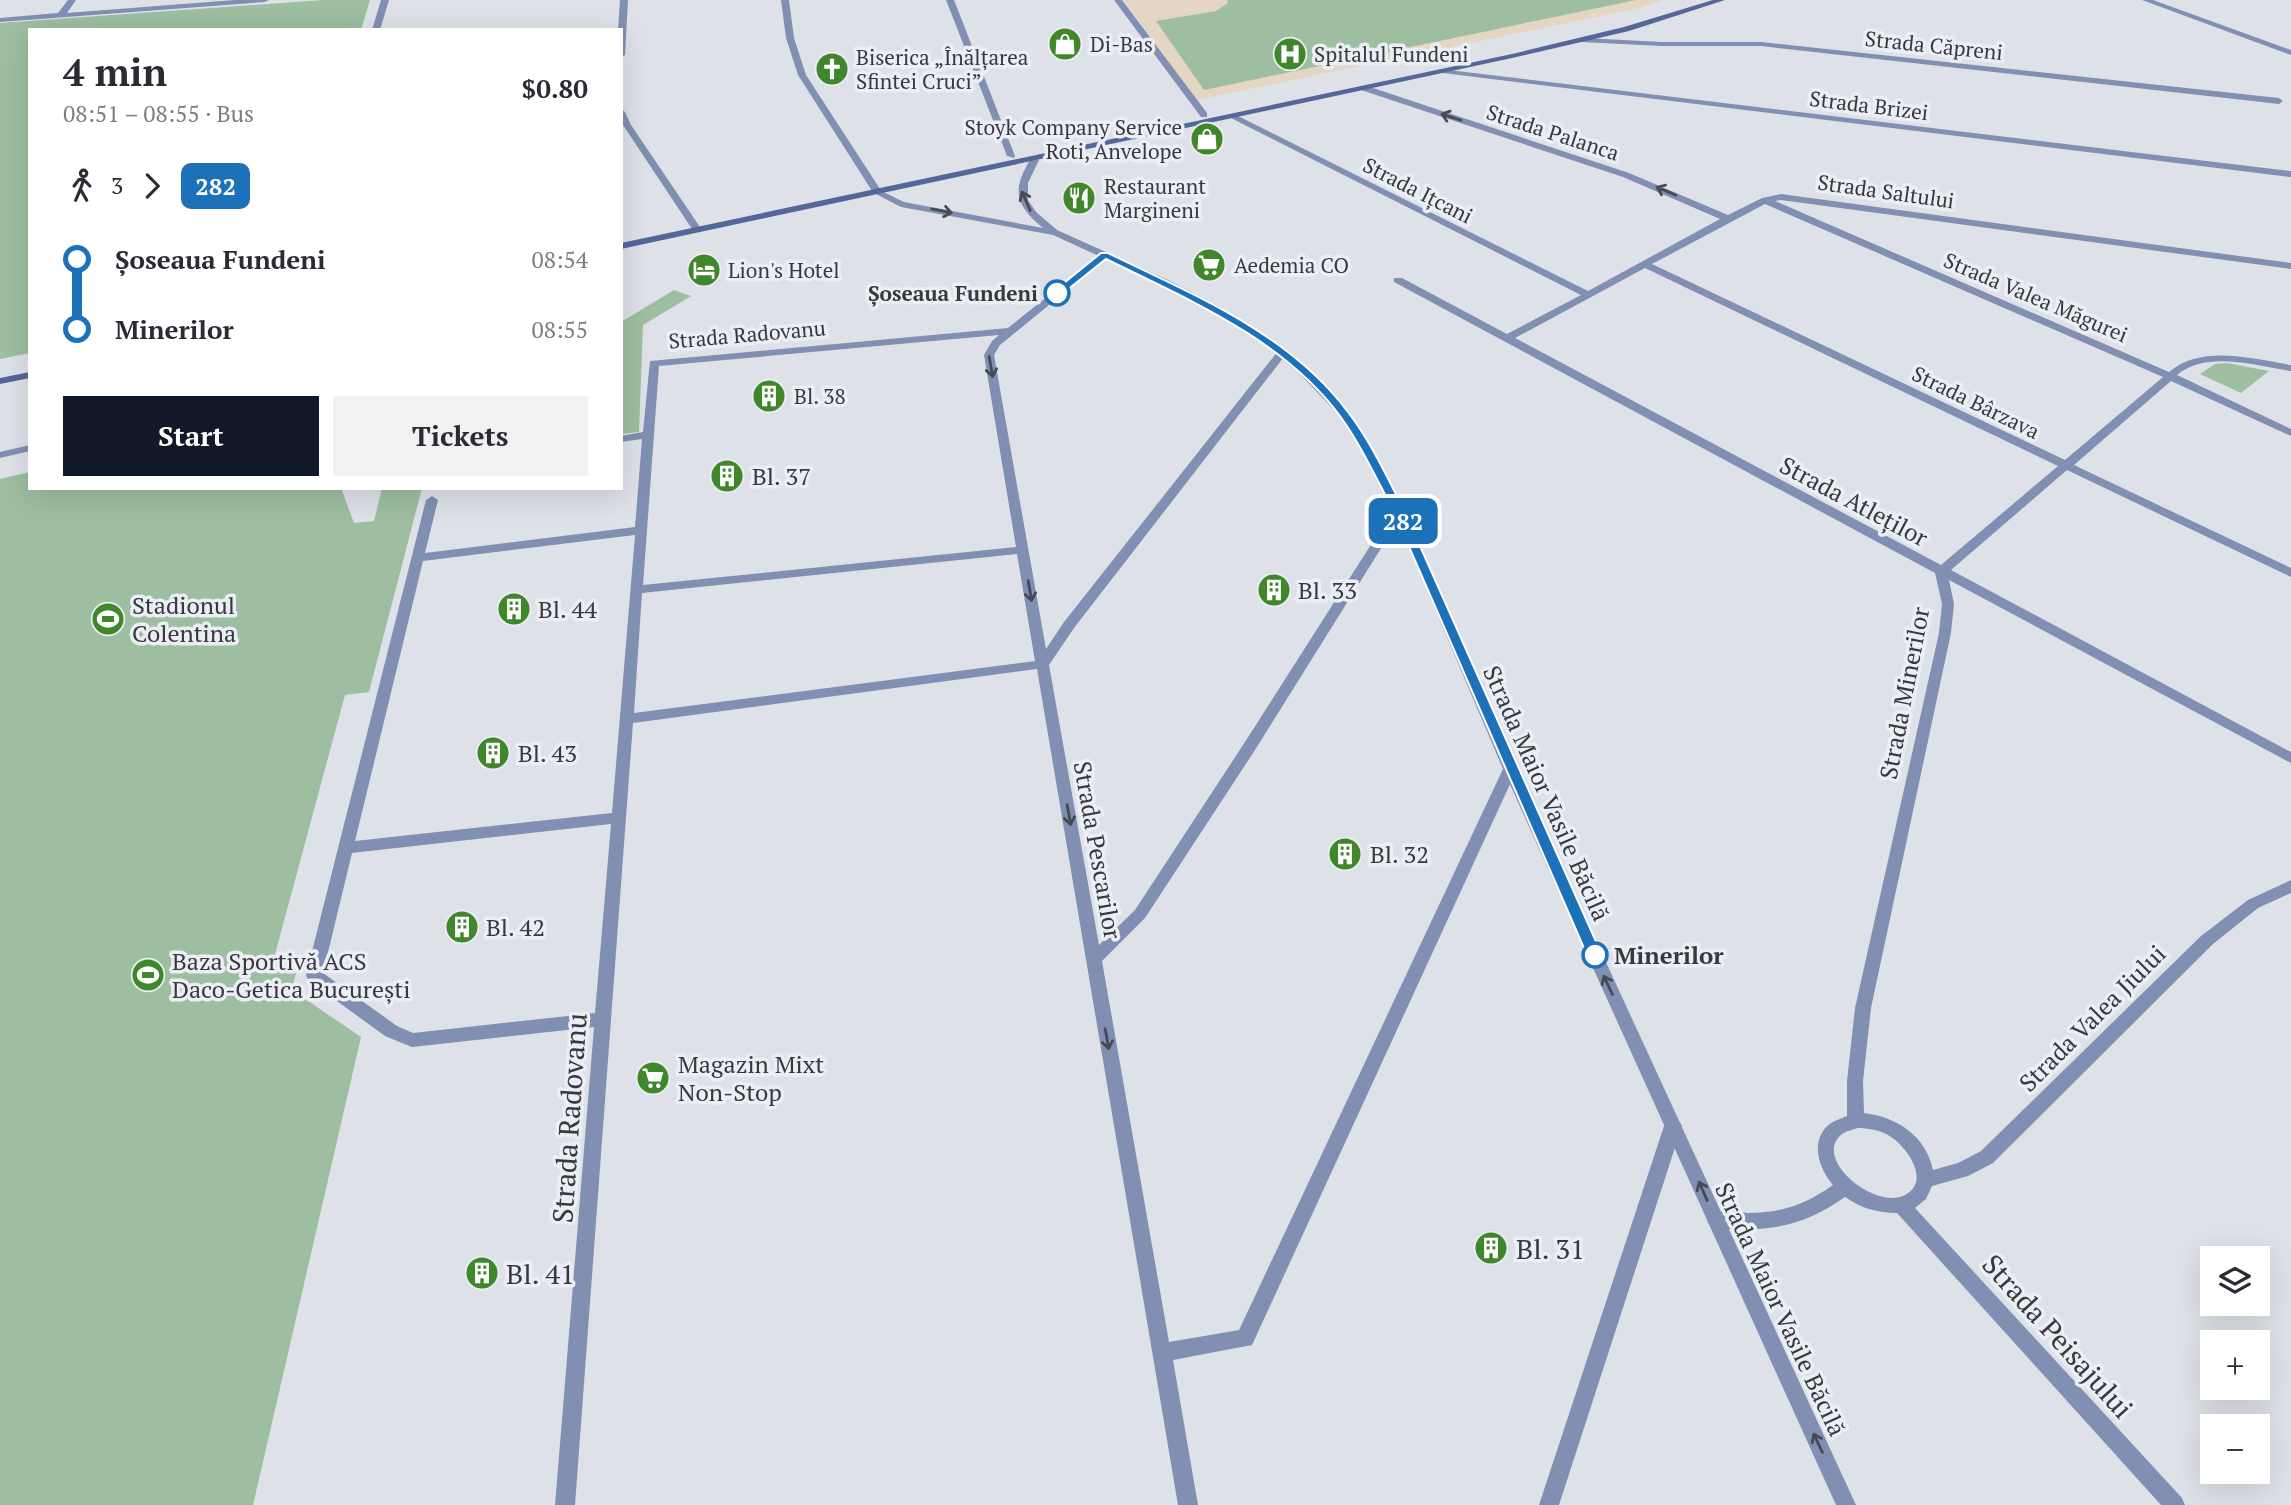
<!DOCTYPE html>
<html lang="en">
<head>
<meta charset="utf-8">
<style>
	:root { --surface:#fff; --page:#f2f2f3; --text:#2b2b33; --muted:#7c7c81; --accent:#111827 }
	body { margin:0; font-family:"PT Serif",serif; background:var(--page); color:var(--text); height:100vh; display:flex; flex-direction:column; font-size:26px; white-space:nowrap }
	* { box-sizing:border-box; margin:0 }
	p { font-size:23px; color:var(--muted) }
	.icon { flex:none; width:38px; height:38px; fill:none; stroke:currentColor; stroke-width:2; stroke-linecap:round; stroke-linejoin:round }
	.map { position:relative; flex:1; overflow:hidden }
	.details { position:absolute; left:28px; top:28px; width:595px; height:462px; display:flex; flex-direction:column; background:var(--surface); border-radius:0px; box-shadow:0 7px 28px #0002 }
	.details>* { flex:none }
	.badge { padding:0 14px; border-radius:10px; font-size:24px; line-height:46px }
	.tools { position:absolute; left:2200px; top:1246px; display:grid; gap:14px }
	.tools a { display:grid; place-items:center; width:70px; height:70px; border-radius:0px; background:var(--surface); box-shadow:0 7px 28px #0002; font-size:35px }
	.map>.badge { position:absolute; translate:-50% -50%; box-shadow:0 0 0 4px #fff }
	.legs { display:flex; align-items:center; gap:10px; height:77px; padding:0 35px; font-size:23px }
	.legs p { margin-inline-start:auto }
	.headline { display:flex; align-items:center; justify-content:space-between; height:119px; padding:0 35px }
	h1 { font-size:38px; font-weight:700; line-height:52px }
	.cta { display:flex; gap:14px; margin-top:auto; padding:14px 35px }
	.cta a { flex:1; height:80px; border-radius:0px; background:var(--accent); color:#fff; font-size:28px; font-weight:700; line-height:80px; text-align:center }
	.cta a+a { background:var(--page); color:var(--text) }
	ul { padding:0 35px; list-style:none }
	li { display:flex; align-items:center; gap:24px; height:70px; font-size:26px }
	li i { display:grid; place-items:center; width:10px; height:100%; margin:0 9px; background:currentColor }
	li i::after { content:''; width:18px; height:18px; margin:-9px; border:5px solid; border-radius:50%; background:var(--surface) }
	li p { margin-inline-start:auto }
	li:first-child i { background:linear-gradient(#0000 50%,currentColor 0) }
	li:last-child i { background:linear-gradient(currentColor 50%,#0000 0) }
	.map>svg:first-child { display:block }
	.education { fill:#e5d5c3 }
	.green { fill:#9dbea0 }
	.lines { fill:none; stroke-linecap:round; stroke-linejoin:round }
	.minor { fill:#8190b2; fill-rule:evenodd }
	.tertiary { fill:#8190b2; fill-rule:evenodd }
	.secondary { fill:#546799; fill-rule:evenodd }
	.oneway { stroke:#474a54 }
	.line-1 { fill:#1d71b8; stroke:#fff; stroke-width:2 }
	.stop-1-dot { fill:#fff; stroke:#1d71b8; stroke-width:3.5 }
	.labels { text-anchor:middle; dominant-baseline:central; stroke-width:7; stroke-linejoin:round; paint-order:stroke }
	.far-poi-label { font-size:21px; fill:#38393c; stroke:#ebeff5; text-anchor:start }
	.far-street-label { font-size:21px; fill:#38393c; stroke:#ebeff5 }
	.far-stop-label { font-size:21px; font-weight:bold; fill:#38393c; stroke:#ebeff5; text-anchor:end }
	.poi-label { font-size:24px; fill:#38393c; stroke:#ebeff5; text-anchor:start }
	.street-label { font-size:24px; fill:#38393c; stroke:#ebeff5 }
	.stop-label { font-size:24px; font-weight:bold; fill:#38393c; stroke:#ebeff5; text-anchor:start }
	.near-street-label { font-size:28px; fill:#38393c; stroke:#ebeff5 }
	.near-poi-label { font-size:28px; fill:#38393c; stroke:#ebeff5; text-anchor:start }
</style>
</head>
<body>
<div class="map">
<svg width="2291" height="1505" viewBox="0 0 2291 1505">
	<rect width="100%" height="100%" fill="#dee2e8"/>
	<path class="education" d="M1124,0H1662L1639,8L1196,100Z"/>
	<path class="green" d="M323,0H370L361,30H30V353L0,359V23Z
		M1227,0H1636L1204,90L1156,21L1216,11L1228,3Z
		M674,290L691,296L643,325L639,432L621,434V322Z
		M2227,363L2269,371L2241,393L2200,374L2215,364Z
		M30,472V488H341L354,523L374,521L382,488H422L369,692L345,695L274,958L300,955L292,990L361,1037L253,1505H0V479Z"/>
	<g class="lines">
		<path class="minor" d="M68,0H76L67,13L234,0H269L265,2L0,22V18L58,13Z
			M381,0H389L380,30H372Z
			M781,0H789L794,38L806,75L882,192L880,194H874L798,75L786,38Z
			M946,0H954L1015,156L1014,158L1007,156Z
			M1114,0H1122L1207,113V117H1201Z
			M2142,0H2153L2291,50V55Z
			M1584,38L1662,42H1761L2279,98L2283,101L2279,104L1761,46H1662L1581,42L1580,40Z
			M1440,69L2291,171V177L1443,73L1439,71Z
			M1361,86H1367L1629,173L1728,215L1762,198L1781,194L2291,263V269L1781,200L1775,201L2169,372C2202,344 2253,359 2291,365V371C2256,366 2207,350 2177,375L2291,429V436L2171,381L2074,465L2291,568V577L2067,470L1951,570L2291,752V763L1949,580L1954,604L1951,633L1871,1008L1863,1081L1864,1113C1897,1117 1926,1136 1933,1170L1958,1163L1981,1151L2201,936L2248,900L2291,880V893L2258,908L2213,944L1993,1163L1968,1176L1932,1186L1926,1199L1915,1208L2182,1498L2185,1505H2161L1897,1213C1877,1213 1861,1208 1845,1197C1813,1220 1782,1230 1742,1229C1731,1229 1720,1230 1710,1226L1707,1220L1710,1214C1721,1210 1736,1212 1749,1213C1782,1213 1806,1204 1833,1185C1818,1168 1809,1139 1831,1123C1836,1120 1842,1118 1847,1116V1081L1855,1008L1939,633L1942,604L1935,573L1394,282V278H1402L1507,334L1581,295L1229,117L1236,115L1588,291L1720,219L1623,177L1361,90ZM1765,204L2163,377L2065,460L1652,264ZM1645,268L2058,466L1941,565L1515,338ZM1857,1128C1868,1128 1879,1130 1888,1135C1906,1145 1932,1181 1905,1195C1876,1211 1811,1159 1842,1134C1846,1131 1853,1130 1857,1128Z
			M1102,253L1110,255L1000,345L994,355L1046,649L1064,622L1278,351L1282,350L1287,353L1074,628L1049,665L1099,945L1135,910L1245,742L1395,507L1399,506L1405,510L1255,750L1145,918L1102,961L1169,1342L1239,1330L1503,769L1510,764L1517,769L1252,1345L1173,1360L1198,1505H1178L1037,669L633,723L575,1505H555L594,1027L412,1047L385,1036L308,980L306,975L426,500L432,496L438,500L425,553L635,527L642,439L621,442V436L643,432L650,361L1008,328ZM999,335L992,341L984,355L1016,547L643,585L659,366ZM635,535L612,813L355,841L423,561ZM1017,554L1035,661L634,713L642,593ZM611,824L595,1013L413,1033L397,1026L323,973L352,853Z
			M30,445V451L0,458V452Z
			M1673,1118L1679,1121L1682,1126L1559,1505H1539L1664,1126L1667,1121Z"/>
		<path class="tertiary" d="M620,0H628L625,55L621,57V30H618Z
			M621,109L625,112L631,125L702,230L700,232H694L623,125Z
			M1031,158L1039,160L1028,183V200L1036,212L1057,230L1168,280L1218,306L1264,334L1305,367L1347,411L1374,451L1405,510L1517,769L1856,1505H1836L1503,769L1393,510L1362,451L1339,415L1297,371L1256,338L1210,310L1160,284L1053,235L901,207L872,192L877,189L904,202L1043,228C1014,204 1012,190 1031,158Z"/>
		<path class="secondary" d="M1713,0H1725L1629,31L1512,58L621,249V243L1512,54L1624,27Z
			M30,372V378L0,384V378Z"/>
	</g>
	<defs><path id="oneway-shaft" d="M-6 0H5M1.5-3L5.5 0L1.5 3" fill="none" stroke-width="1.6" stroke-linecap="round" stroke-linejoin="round" transform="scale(1.75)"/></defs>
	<g class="oneway">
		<use href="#oneway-shaft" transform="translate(1451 117) rotate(-162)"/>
		<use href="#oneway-shaft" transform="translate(1666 191) rotate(-157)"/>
		<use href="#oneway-shaft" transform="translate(1026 201) rotate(-114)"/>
		<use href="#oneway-shaft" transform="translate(942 211) rotate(11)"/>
		<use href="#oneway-shaft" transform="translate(991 367) rotate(80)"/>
		<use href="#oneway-shaft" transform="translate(1030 591) rotate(80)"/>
		<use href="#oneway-shaft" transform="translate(1069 815) rotate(80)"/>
		<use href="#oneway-shaft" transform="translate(1608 985) rotate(-115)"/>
		<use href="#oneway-shaft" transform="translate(1107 1039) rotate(80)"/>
		<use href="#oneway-shaft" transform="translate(1703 1191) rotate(-114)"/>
		<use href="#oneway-shaft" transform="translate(1818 1443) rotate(-115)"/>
	</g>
	<path class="line-1" d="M1101,253H1108C1194,295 1289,333 1348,412C1371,442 1387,477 1404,510L1602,955L1600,959L1595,961L1587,955L1393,510C1376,478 1361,445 1340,416C1283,339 1189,300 1106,259L1061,295H1054V291Z"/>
	<defs>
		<symbol id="shop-disc" viewBox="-11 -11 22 22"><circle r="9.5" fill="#40872c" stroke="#ebeff5"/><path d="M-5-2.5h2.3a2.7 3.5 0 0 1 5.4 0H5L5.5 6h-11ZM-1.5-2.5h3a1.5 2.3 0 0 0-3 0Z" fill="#fff"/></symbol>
		<symbol id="hospital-disc" viewBox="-11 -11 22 22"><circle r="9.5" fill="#40872c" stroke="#ebeff5"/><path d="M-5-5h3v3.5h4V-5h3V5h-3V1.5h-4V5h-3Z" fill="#fff"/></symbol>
		<symbol id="church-disc" viewBox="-11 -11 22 22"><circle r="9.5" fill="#40872c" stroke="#ebeff5"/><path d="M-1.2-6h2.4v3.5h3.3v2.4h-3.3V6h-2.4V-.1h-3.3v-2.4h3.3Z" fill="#fff"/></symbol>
		<symbol id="restaurant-disc" viewBox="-11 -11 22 22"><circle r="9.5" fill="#40872c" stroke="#ebeff5"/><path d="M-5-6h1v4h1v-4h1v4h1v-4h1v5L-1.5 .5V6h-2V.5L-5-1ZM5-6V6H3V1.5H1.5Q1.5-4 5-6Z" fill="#fff"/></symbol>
		<symbol id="supermarket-disc" viewBox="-11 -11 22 22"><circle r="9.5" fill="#40872c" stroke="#ebeff5"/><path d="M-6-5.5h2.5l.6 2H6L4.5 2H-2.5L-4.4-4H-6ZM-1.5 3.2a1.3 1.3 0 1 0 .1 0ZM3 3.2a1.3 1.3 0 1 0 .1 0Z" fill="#fff"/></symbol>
		<symbol id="hotel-disc" viewBox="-11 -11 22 22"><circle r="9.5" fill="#40872c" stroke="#ebeff5"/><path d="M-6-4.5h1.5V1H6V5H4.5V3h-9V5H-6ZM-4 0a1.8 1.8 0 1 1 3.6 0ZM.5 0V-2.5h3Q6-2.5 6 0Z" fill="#fff"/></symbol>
		<symbol id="building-disc" viewBox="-11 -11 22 22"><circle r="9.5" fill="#40872c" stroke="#ebeff5"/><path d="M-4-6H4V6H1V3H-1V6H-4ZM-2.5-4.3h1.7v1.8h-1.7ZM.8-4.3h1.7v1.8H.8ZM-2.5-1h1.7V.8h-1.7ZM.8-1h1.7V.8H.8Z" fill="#fff"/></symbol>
		<symbol id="stadium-disc" viewBox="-11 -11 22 22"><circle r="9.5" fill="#40872c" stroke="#ebeff5"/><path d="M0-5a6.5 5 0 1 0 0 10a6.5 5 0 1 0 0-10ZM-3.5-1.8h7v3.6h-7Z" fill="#fff"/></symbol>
	</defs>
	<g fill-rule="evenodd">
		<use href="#shop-disc" x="1046" y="25" width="38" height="38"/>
		<use href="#hospital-disc" x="1271" y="35" width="38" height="38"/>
		<use href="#church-disc" x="813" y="50" width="38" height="38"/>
		<use href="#shop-disc" x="1188" y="120" width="38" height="38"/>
		<use href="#restaurant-disc" x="1060" y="179" width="38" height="38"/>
		<use href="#supermarket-disc" x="1190" y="246" width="38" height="38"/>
		<use href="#hotel-disc" x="685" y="251" width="38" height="38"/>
		<use href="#building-disc" x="750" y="377" width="38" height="38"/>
		<use href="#building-disc" x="708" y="457" width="38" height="38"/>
		<use href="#building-disc" x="1255" y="571" width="38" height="38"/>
		<use href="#building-disc" x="495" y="590" width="38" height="38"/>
		<use href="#stadium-disc" x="89" y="600" width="38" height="38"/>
		<use href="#building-disc" x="474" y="734" width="38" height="38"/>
		<use href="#building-disc" x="1326" y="835" width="38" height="38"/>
		<use href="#building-disc" x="443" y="908" width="38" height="38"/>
		<use href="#stadium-disc" x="129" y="956" width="38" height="38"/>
		<use href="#supermarket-disc" x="634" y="1059" width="38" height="38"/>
		<use href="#building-disc" x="1472" y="1229" width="38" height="38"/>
		<use href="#building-disc" x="463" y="1254" width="38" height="38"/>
	</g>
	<g class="stop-1-dot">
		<circle cx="1057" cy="293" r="12"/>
		<circle cx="1595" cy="955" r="12"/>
	</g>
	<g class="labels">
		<g class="far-poi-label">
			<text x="1090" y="44">Di-Bas</text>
			<text x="1314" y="54">Spitalul Fundeni</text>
			<text x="856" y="57">Biserica „Înălțarea<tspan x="856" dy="24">Sfintei Cruci”</tspan></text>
			<text x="1182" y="127" text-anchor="end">Stoyk Company Service<tspan x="1182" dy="24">Roti, Anvelope</tspan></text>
			<text x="1104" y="186">Restaurant<tspan x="1104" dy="24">Margineni</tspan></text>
			<text x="1234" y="265">Aedemia CO</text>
			<text x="728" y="270">Lion's Hotel</text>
			<text x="794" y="396">Bl. 38</text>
		</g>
		<g class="far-street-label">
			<text transform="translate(1934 45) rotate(6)">Strada Căpreni</text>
			<text transform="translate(1869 105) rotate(7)">Strada Brizei</text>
			<text transform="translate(1553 132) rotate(18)">Strada Palanca</text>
			<text transform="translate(1418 190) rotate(27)">Strada Ițcani</text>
			<text transform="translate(1886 191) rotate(8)">Strada Saltului</text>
			<text transform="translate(2036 297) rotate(23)">Strada Valea Măgurei</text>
			<text transform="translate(747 334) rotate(-5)">Strada Radovanu</text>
			<text transform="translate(1976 402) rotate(26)">Strada Bârzava</text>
		</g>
		<g class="far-stop-label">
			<text x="1038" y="293">Șoseaua Fundeni</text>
		</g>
		<g class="poi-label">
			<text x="752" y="476">Bl. 37</text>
			<text x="1298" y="590">Bl. 33</text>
			<text x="132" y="605">Stadionul<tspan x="132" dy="28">Colentina</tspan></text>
			<text x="538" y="609">Bl. 44</text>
			<text x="518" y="753">Bl. 43</text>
			<text x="1370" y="854">Bl. 32</text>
			<text x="486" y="927">Bl. 42</text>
			<text x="172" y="961">Baza Sportivă ACS<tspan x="172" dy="28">Daco-Getica București</tspan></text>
			<text x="678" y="1064">Magazin Mixt<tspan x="678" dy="28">Non-Stop</tspan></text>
		</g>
		<g class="street-label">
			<text transform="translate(1854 501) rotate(28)">Strada Atleților</text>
			<text transform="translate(1904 693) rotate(-79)">Strada Minerilor</text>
			<text transform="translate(1547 793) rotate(66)">Strada Maior Vasile Băcilă</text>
			<text transform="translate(1098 850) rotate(80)">Strada Pescarilor</text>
			<text transform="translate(2092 1018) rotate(-45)">Strada Valea Jiului</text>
			<text transform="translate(1781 1309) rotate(65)">Strada Maior Vasile Băcilă</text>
		</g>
		<g class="stop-label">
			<text x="1614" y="955">Minerilor</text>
		</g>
		<g class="near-street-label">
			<text transform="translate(569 1118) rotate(-86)">Strada Radovanu</text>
			<text transform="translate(2058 1336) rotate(48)">Strada Peisajului</text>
		</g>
		<g class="near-poi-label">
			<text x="1516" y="1248">Bl. 31</text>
			<text x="506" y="1273">Bl. 41</text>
		</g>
	</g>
</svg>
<div class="tools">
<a><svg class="icon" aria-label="layers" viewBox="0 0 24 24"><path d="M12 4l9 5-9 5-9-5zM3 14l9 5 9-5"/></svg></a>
<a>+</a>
<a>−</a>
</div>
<b class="badge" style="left:1403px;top:521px;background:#1d71b8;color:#fff">282</b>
<section class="details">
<div class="headline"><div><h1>4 min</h1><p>08:51 – 08:55 · Bus</p></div><b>$0.80</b></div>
<div class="legs"><svg class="icon" aria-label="walk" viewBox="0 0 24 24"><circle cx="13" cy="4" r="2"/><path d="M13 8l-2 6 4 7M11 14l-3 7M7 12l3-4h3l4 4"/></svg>3<svg class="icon" aria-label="forward" viewBox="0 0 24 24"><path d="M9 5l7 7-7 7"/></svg><b class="badge" style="background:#1d71b8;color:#fff">282</b></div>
<ul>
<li><i style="color:#1d71b8"></i><b>Șoseaua Fundeni</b><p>08:54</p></li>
<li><i style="color:#1d71b8"></i><b>Minerilor</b><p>08:55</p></li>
</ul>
<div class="cta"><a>Start</a><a>Tickets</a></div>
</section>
</div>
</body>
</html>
